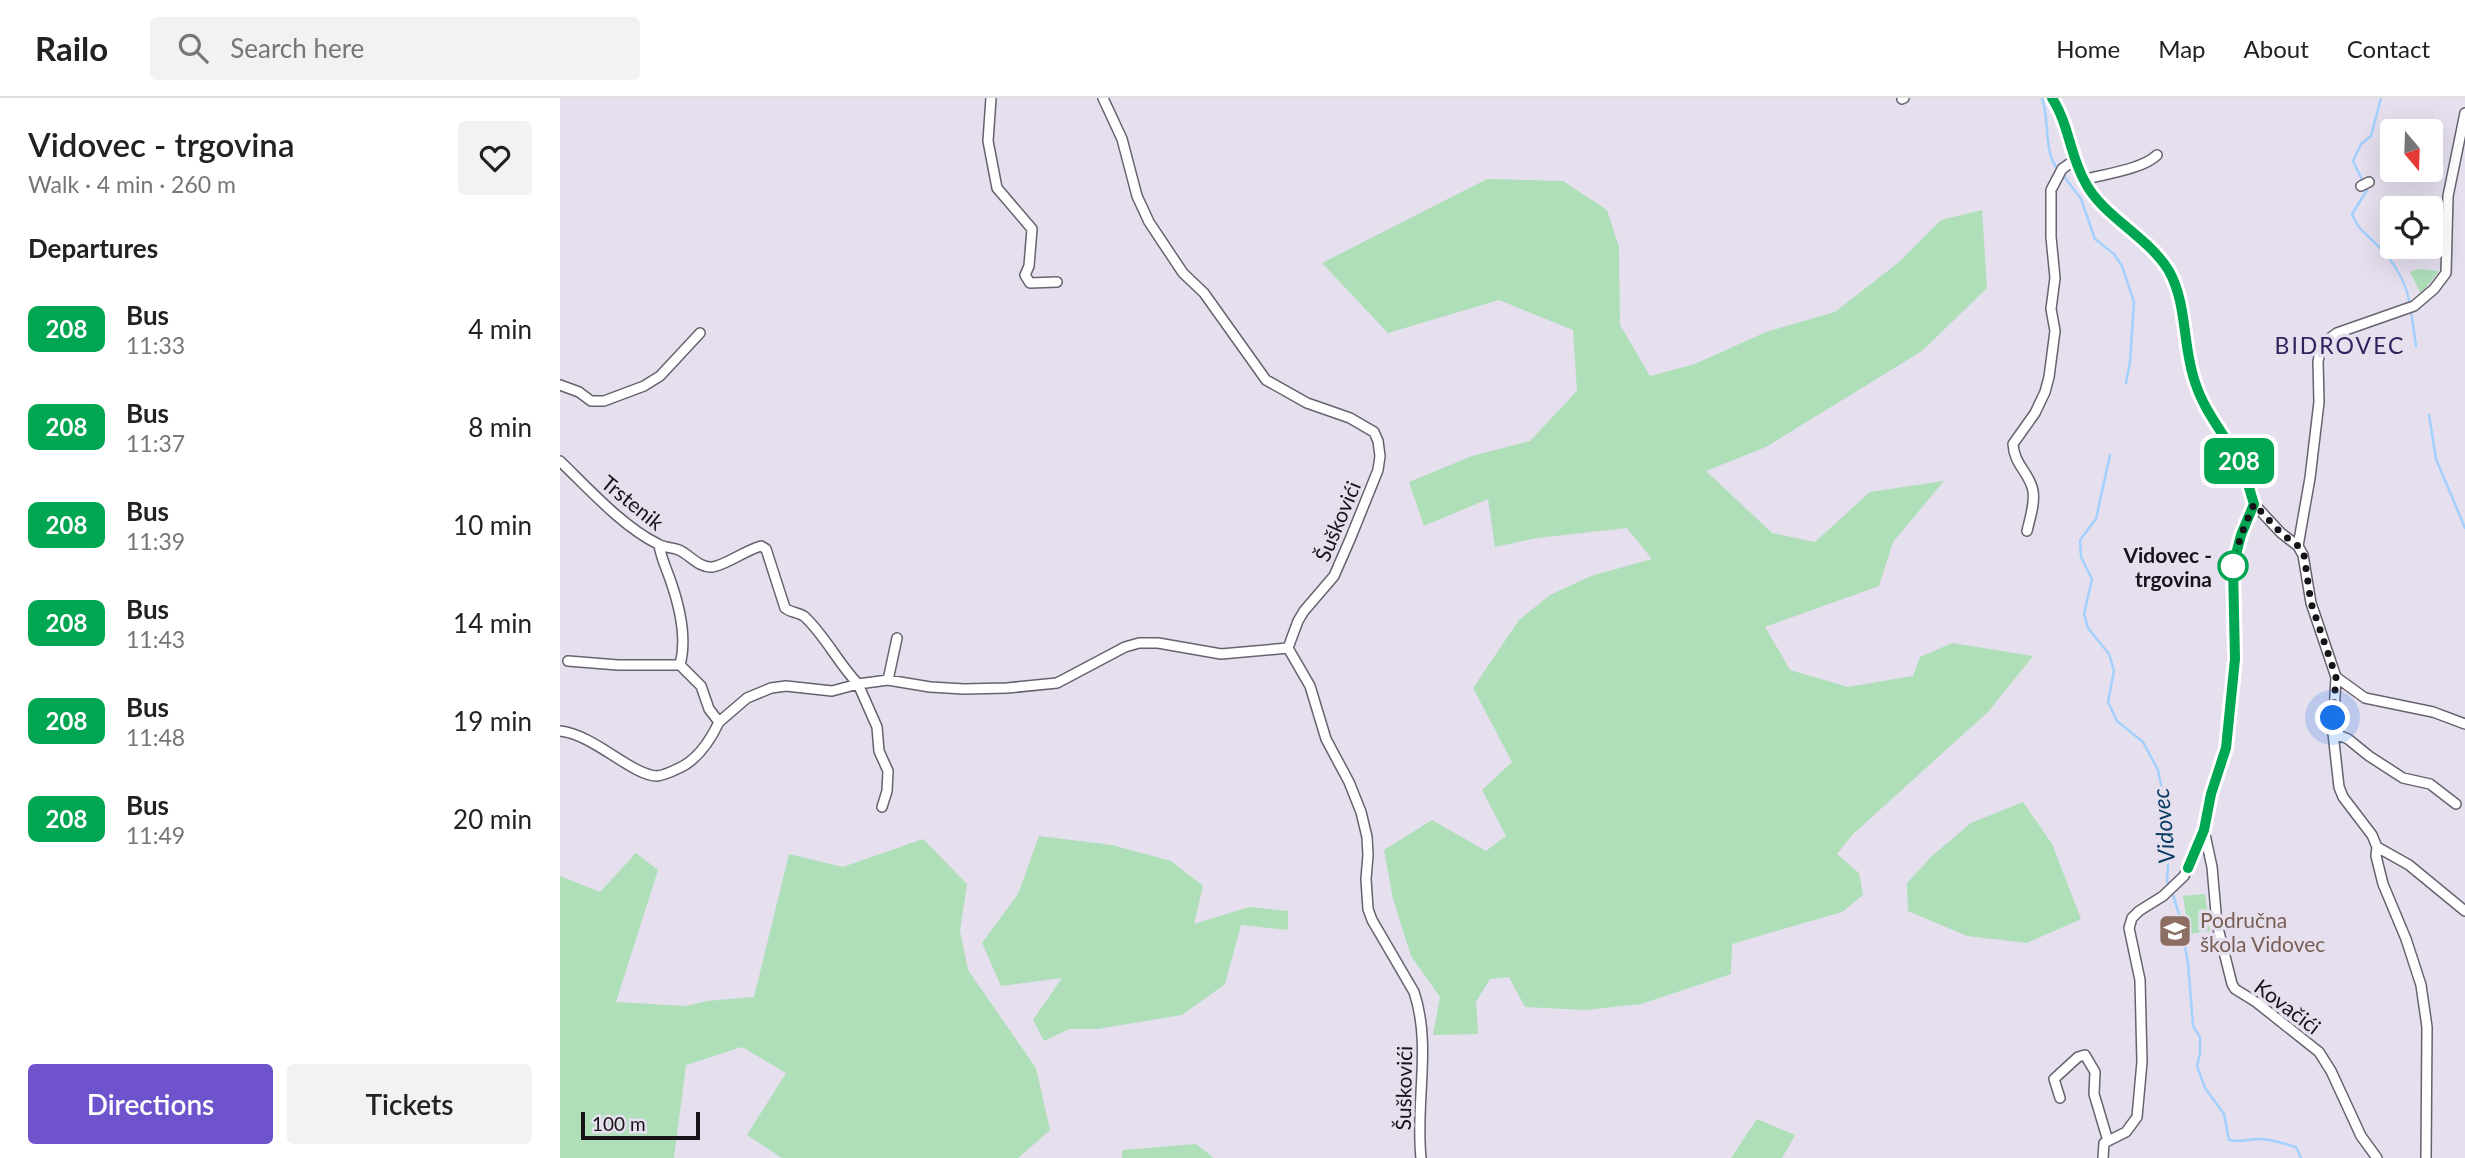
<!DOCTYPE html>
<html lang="en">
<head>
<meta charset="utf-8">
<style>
	:root { --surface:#fff; --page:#f2f2f2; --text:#222; --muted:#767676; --line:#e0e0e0; --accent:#6e53cd }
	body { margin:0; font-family:Lato,sans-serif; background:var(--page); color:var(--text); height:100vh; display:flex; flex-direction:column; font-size:26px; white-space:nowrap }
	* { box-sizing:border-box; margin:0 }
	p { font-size:23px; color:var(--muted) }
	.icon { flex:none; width:38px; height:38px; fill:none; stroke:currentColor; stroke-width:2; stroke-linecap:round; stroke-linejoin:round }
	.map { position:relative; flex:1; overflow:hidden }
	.panel { display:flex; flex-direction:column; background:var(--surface); width:560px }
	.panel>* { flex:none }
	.badge { padding:0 14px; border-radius:10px; font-size:24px; line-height:46px }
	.needle { width:46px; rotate:161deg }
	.buttons { position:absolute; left:1820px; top:21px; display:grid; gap:14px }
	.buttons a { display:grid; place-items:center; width:63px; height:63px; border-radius:7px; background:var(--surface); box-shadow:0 7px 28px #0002; font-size:35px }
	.scale { position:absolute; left:21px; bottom:18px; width:119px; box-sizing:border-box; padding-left:7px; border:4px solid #161419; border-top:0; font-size:19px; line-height:24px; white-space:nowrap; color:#161419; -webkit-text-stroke:5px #e5dfee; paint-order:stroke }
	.you { position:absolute; width:35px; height:35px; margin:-18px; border:5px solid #fff; border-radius:50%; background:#1a73e8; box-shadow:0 0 0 10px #1a73e833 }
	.map>.badge { position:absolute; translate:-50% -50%; box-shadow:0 0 0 4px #fff }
	h2 { padding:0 28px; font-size:26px; line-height:63px }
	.round { display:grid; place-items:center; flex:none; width:74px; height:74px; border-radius:7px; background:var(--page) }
	.headline { display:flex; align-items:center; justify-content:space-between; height:119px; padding:0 28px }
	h1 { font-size:33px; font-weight:600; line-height:52px }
	.button { display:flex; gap:14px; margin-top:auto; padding:14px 28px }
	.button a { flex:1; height:80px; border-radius:7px; background:var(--accent); color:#fff; font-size:28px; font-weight:600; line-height:80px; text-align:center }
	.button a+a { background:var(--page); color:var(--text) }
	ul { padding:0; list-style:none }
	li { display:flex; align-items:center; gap:21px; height:98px; padding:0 28px }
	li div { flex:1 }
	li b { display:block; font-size:26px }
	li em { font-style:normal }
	li .badge { min-width:77px; font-weight:700; text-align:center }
	header { display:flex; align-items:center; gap:42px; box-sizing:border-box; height:98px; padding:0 35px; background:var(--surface); border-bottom:2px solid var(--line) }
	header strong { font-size:33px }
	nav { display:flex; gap:38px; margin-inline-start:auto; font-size:24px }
	.search { width:490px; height:63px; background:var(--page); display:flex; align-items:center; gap:18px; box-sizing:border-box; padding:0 24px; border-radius:7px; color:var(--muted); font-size:26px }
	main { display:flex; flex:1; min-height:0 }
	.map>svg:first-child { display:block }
	.green { fill:#aedfb9 }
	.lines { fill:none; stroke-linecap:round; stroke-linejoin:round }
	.stream { stroke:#a3d0fd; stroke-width:2.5 }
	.minor-casing { stroke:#67626f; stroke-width:12 }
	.minor { stroke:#fff; stroke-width:9 }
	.line-casing { stroke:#fff; stroke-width:16 }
	.line { stroke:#00a651; stroke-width:10 }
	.walk { stroke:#161419; stroke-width:7; stroke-dasharray:0 12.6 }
	.stop-dot { fill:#fff; stroke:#00a651; stroke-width:3.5 }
	.labels { text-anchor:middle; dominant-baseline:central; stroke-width:7; stroke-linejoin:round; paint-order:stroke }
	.street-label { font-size:21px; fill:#161419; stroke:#e5dfee }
	.stop-label { font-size:21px; font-weight:bold; fill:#161419; stroke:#e5dfee; text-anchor:end }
	.education-label { font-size:21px; fill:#785e54; stroke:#e5dfee; text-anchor:start }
	.neighbourhood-label { font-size:23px; letter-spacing:2px; fill:#2f235e; stroke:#e5dfee }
	.water-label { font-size:23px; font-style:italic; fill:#093c64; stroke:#e5dfee }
</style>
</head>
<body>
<header>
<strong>Railo</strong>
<div class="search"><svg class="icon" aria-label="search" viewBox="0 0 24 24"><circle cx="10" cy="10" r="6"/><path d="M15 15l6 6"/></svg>Search here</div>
<nav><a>Home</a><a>Map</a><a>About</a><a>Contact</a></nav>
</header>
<main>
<section class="panel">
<div class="headline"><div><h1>Vidovec - trgovina</h1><p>Walk · 4 min · 260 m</p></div><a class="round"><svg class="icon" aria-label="heart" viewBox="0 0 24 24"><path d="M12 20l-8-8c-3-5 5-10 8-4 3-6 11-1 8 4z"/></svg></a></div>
<h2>Departures</h2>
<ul>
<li><span class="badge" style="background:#00a651;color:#fff">208</span><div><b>Bus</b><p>11:33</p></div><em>4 min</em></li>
<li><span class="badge" style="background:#00a651;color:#fff">208</span><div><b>Bus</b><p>11:37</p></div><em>8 min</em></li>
<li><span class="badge" style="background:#00a651;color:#fff">208</span><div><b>Bus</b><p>11:39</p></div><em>10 min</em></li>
<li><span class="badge" style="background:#00a651;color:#fff">208</span><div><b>Bus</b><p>11:43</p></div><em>14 min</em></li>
<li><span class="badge" style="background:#00a651;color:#fff">208</span><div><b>Bus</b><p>11:48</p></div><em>19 min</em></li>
<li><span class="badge" style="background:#00a651;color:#fff">208</span><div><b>Bus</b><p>11:49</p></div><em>20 min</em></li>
</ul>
<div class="button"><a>Directions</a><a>Tickets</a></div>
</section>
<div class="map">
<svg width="1905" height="1060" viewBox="0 0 1905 1060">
	<rect width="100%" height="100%" fill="#e5dfee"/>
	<path class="green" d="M927,81L1003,83L1047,112L1059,149L1060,227L1090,278L1135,266L1206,234L1275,214L1339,164L1381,122L1422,112L1427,190L1362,253L1206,349L1146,373L1212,435L1255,444L1310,394L1384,383L1333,444L1319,488L1205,529L1230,572L1288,589L1353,578L1360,559L1392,545L1473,558L1428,614L1293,736L1277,756L1299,775L1303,797L1282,814L1172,846L1171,876L1081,906L1025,912L965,909L949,879L930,881L916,904L918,936L873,937L880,899L851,858L833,801L824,752L872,722L926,753L946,738L922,692L952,664L913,590L959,522L990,497L1031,478L1092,461L1067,430L977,440L935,449L928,401L864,428L849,384L912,358L970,343L1017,293L1013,232L939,202L828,235L762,165Z
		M1858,171L1879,173L1861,196L1850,174Z
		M1463,704L1492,746L1521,821L1467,845L1407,838L1348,813L1347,785L1373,757L1411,725Z
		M479,738L552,747L611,763L643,788L634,826L689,809L728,813V832L681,827L665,886L622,917L537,931H509L484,943L473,922L502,880L441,888L422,845L458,796Z
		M363,741L407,786L400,833L408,872L476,970L490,1032L458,1060H222L187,1037L226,975L182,949L126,967L114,1060H0V778L40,794L76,755L98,772L56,904L126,908L147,903L194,899L229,756L283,769Z
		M1645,796L1650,833L1629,836L1623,798Z
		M1197,1021L1235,1037L1222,1060H1171Z
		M636,1046L654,1060H562V1052Z"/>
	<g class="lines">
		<path class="stream" d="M1482,0C1490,22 1483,53 1498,72
			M1821,0L1811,38L1801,46L1793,63L1807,92L1792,116C1799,132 1801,131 1813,143C1832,160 1845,181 1850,206
			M1503,77L1521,101L1535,141L1554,156L1562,168L1574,204L1570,264L1566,285
			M1851,213L1856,248
			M1869,317L1876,361L1905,430
			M1550,357L1536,421L1520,442L1521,459L1532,481L1524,516L1528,530L1549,556L1554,573L1548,604L1557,623L1583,644L1598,672L1601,687L1599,702L1600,723L1609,752L1607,783L1610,788
			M1612,794L1619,816L1628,865L1633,928L1640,939V955L1637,968L1645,990L1664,1016L1669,1042C1680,1045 1691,1040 1703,1041C1714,1042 1725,1046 1736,1049L1741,1060"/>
		<defs>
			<path id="minor" d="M431,0L428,43L437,90L472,131L469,168L465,177L470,185L497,184
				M543,0L562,41L577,98L589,124L623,175L644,195L706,282L747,305L790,320L814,334L818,343L820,358L818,372L791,439L774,478L744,513L738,523L728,550L750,588L766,641L789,684L801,714L807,739L808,757L806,781L808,811L812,822L854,894C872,947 855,1005 861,1060
				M1492,0C1508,26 1510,58 1525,84C1542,118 1589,139 1609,173C1628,207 1622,250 1636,287C1645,314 1664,336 1678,361C1686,375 1689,391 1694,406L1681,437L1673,468L1675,561L1666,650L1651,696L1644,732L1624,778L1603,798L1579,813L1572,820L1569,830L1580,882L1582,964L1577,1019L1566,1034L1544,1045L1543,1060
				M1342,1L1344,0
				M1523,82C1545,76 1583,71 1597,57
				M1801,88L1809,84
				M0,287L19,294L31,303H44L84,288L100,278L140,235
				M0,363C28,390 63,429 98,446C104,450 112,449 119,452C130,457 139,470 152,469C164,468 186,452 201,448L206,451L225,510C231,515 239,514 245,519C266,539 278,565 298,586L328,582L370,589L404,591L447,590L497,585L565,549L579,545H598L661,556L728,550
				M1694,406L1721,435L1738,448L1743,457L1751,505L1776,579L1773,635L1779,689L1783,699L1812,737L1817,749L1816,758L1823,786L1846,841L1861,887L1867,929L1866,1060
				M1467,433C1470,420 1475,406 1473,393C1470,375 1454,367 1453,346L1475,315L1485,294L1489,279L1495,233L1491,211L1495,180L1491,139V92L1502,71L1516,61
				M99,447C101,460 107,472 111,484C120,510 127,541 120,567
				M1738,448L1750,380L1759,304L1758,263L1762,246L1777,235L1854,208L1874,191L1886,175L1888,98L1905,15
				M8,563L58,567H120L141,588L149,611L159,624L187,600L211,590L226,588L272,593L298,586L317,629L319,653L328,673L327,693L322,709
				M1776,579L1805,600L1873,614L1905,626
				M328,582L337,540
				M0,633C33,636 73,678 97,678C104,677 111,674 117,671C137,663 150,643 159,624
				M1773,635L1788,641L1809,658L1843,680L1870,686L1896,706
				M1644,732L1652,769L1657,826L1672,886L1675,891L1696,904L1759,954L1771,973L1801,1038L1817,1060
				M1817,749L1849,767L1905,813
				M1500,1000L1494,981L1518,959L1525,957L1535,974L1534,996L1548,1043"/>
		</defs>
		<use href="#minor" class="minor-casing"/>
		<use href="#minor" class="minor"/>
	</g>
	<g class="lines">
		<defs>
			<path id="line" d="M1492,0C1509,26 1510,58 1525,84C1542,118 1589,139 1609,173C1628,207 1622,250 1636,287C1645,314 1664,336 1678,361C1686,374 1689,391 1694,406L1681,437L1673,468L1675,561L1666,650L1651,696L1644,732L1628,770"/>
		</defs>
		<use href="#line" class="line-casing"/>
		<use href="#line" class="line"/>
		<path class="walk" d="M1673,468L1681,437L1694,406L1721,435L1738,448L1744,457L1751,505L1776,579L1773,620"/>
	</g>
	<defs>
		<symbol id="school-square" viewBox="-11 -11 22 22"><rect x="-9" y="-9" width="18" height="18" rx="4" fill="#8d6e63" stroke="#e5dfee"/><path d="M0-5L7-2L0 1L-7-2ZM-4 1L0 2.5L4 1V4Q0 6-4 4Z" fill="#fff"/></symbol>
	</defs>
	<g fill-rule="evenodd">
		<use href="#school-square" x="1596" y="814" width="38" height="38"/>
	</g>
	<circle class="stop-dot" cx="1673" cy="468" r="14"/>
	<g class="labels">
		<g class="street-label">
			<text transform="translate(73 404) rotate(39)">Trstenik</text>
			<text transform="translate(777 423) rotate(-67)">Šuškovići</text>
			<text transform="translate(1728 908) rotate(37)">Kovačići</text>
			<text transform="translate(843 990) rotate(-89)">Šuškovići</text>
		</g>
		<g class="stop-label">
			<text x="1652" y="456">Vidovec -<tspan x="1652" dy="24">trgovina</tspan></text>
		</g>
		<g class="education-label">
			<text x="1640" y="821">Područna<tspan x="1640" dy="24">škola Vidovec</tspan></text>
		</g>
		<g class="neighbourhood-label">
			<text x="1780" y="247">BIDROVEC</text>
		</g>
		<g class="water-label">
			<text transform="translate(1603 728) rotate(-95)">Vidovec</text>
		</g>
	</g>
</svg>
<div class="buttons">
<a><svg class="needle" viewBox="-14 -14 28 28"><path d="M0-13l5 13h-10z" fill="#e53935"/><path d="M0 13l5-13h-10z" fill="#767676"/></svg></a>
<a><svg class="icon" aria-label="locate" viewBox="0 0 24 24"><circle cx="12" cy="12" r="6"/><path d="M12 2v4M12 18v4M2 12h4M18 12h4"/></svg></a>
</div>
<div class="scale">100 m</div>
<div class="you" style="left:1773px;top:620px"></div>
<b class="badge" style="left:1679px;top:363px;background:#00a651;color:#fff">208</b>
</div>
</main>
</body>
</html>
